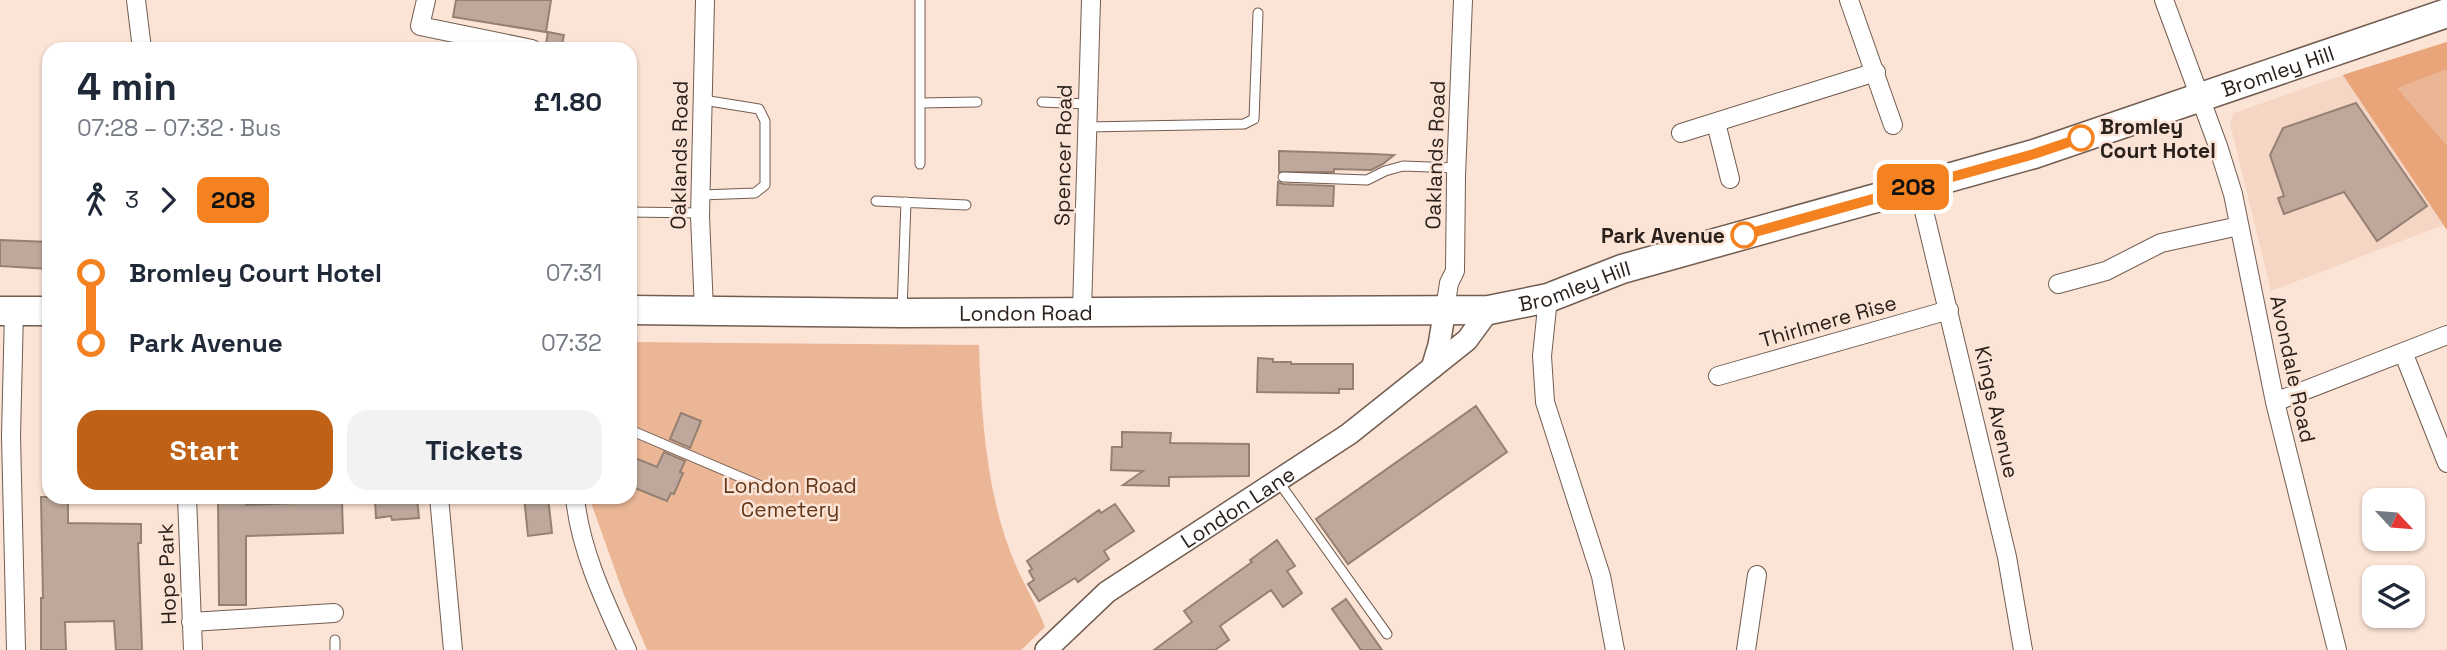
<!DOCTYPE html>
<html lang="en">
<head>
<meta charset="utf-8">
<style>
	:root { --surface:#fff; --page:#f2f2f3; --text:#1f2937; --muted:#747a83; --accent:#bf6116 }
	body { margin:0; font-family:"Space Grotesk",sans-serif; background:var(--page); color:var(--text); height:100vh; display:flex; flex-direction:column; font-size:26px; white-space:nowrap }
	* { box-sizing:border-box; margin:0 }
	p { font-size:23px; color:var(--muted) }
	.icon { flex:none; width:38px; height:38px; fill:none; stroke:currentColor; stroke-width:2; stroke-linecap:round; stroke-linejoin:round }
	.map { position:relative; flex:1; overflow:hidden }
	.drawer { position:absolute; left:42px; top:42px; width:595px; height:462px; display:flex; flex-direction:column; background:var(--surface); border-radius:21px; box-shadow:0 2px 5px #0004 }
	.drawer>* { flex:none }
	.badge { padding:0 14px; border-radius:10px; font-size:24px; line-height:46px }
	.needle { width:46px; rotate:116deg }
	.tools { position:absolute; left:2362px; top:488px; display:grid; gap:14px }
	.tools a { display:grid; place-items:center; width:63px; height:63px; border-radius:14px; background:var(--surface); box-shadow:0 2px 5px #0004; font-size:35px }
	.map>.badge { position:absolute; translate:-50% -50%; box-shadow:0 0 0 4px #fff }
	.legs { display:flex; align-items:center; gap:10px; height:77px; padding:0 35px; font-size:23px }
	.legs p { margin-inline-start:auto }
	.overview { display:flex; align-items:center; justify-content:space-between; height:119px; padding:0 35px }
	h1 { font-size:38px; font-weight:700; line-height:52px }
	.action { display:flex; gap:14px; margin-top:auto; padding:14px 35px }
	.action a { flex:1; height:80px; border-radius:21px; background:var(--accent); color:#fff; font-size:28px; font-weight:700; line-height:80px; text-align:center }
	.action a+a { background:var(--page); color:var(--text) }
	ul { padding:0 35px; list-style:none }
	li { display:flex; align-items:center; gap:24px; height:70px; font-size:26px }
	li i { display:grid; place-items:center; width:10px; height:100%; margin:0 9px; background:currentColor }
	li i::after { content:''; width:18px; height:18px; margin:-9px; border:5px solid; border-radius:50%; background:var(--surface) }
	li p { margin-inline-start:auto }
	li:first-child i { background:linear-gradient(#0000 50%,currentColor 0) }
	li:last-child i { background:linear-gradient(currentColor 50%,#0000 0) }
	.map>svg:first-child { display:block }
	.built { fill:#f5d5c3 }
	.green { fill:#eab696 }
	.forest { fill:#e9a47a }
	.building { fill:#bfa89b; stroke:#958073; stroke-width:2 }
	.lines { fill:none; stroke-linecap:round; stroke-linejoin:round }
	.service-casing { stroke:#725d51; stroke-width:11 }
	.minor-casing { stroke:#725d51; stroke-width:20 }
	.tertiary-casing { stroke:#725d51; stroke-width:24 }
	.primary-casing { stroke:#725d51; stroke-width:31 }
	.service { stroke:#fff; stroke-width:9 }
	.minor { stroke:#fff; stroke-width:18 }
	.tertiary { stroke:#fff; stroke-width:21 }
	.primary { stroke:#fff; stroke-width:28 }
	.line-1-casing { stroke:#fff; stroke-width:16 }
	.line-1 { stroke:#f58220; stroke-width:10 }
	.stop-1-dot { fill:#fff; stroke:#f58220; stroke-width:3.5 }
	.labels { text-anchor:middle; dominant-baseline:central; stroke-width:5; stroke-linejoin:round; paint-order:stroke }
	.street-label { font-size:21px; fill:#2a211c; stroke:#fbe3d5 }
	.stop-label { font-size:21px; font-weight:bold; fill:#2a211c; stroke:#fbe3d5; text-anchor:start }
	.park-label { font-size:21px; fill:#643719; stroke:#fbe3d5 }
</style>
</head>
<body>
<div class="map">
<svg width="2447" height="650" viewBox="0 0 2447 650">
	<rect width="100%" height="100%" fill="#fbe3d5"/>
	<path class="built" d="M2343,75L2443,225L2271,291L2230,123L2234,113Z"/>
	<path class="green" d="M2447,42V230L2343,75Z
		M630,342L979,345C981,417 987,502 1017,568C1026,588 1037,606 1045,627L1021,650H647L624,595L589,497H630Z"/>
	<path class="forest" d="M2447,42V69L2397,88L2447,146V230L2343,75Z"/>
	<path class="building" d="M456,0H551L546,32L453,17Z
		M548,32L564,35L561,49H545Z
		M2356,103L2427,206L2377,241L2344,192L2284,214L2278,198L2284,196L2270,155L2283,128Z
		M1279,151L1373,154L1394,155L1383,164L1371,170L1334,169V172H1279Z
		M1278,182L1283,184L1334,186L1333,206L1277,205Z
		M0,240L49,242V269L0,266Z
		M1258,358L1273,359V362H1291V364H1353V389H1339V393L1257,392Z
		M1476,406L1507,452L1348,564L1316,519Z
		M681,413L701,421L690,448L670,439Z
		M1122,432L1171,433L1170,443L1249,444V476L1169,477V486L1123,485L1143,471L1111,470L1112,447H1122Z
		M664,452L685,461L680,472L683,473L674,494L671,493L667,501L630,486V456L657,467Z
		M41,497H68V523L141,524V543H138L142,650H116L114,621L65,622L66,650H41V598H43Z
		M218,497H246V505L342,501L343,533L246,536V605H219Z
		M390,497H417L419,518L392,520L391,516L376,518L375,501L390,500Z
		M524,497H548L552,533L528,536Z
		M1115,504L1134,531L1104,551L1109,559L1078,582L1075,578L1039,601L1028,584L1034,580L1029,571L1032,569L1027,561L1099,510L1101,513Z
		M1277,540L1295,566L1287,571L1302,593L1283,607L1271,590L1220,626L1229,640L1215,650H1154L1192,622L1184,611L1252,562L1250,560Z
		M1346,599L1382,650H1361L1332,609Z"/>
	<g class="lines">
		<defs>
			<path id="service" d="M1042,102L1087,104
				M920,103V0
				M1087,127L1244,124L1254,119L1258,13
				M920,164V103L977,102
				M1283,177L1367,180L1385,171L1403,166L1456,168
				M701,195L755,193L765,185V121L759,109L703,100
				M876,201L966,205
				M630,212L701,213
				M902,311L906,202
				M630,430L766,488
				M1278,481L1387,634
				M335,640V650"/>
			<path id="minor" d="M136,0L142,49
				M426,0L420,26L532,49
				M1849,0L1893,125
				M2164,0L2218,146L2233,194L2275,402L2337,650
				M1716,123L1730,179
				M1681,133L1876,72
				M1918,186L2007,557L2023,650
				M2058,284L2106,271L2161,243L2239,226
				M1548,298L1542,356L1545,402L1601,576L1615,650
				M1445,309L1449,283L1455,271L1456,176L1463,0
				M704,310L700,216L705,0
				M14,311L11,436L16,650
				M1082,311L1091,0
				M2403,352L2447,463
				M1718,376L1949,310
				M2275,402L2447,335
				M187,497L193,650
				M439,497L453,650
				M575,497C580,550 605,602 627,650
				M191,622L334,613
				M1746,650L1757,575"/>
			<g id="tertiary">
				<path d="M1432,368L1439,345L1445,309"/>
				<path id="s1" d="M1046,650L1107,592L1349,434L1467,340L1489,310"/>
			</g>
			<g id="primary">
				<path id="s2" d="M630,310L902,313L1489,310L1548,298L1622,269L2034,154L2447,13"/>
				<path d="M0,311H49"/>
			</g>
		</defs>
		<use href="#service" class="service-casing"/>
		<use href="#minor" class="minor-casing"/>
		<use href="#tertiary" class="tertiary-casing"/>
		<use href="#primary" class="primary-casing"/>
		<use href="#service" class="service"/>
		<use href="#minor" class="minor"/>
		<use href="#tertiary" class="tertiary"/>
		<use href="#primary" class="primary"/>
	</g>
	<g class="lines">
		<defs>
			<path id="line-1" d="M1744,235L2034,154L2081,138"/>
		</defs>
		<use href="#line-1" class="line-1-casing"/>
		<use href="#line-1" class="line-1"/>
	</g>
	<g class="stop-1-dot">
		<circle cx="2081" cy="138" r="12"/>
		<circle cx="1744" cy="235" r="12"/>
	</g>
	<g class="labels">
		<g class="street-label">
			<text stroke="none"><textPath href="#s2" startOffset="1684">Bromley Hill</textPath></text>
			<text transform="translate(679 155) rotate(-89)">Oaklands Road</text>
			<text transform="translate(1063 155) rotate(-89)">Spencer Road</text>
			<text transform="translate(1435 155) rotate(-88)">Oaklands Road</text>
			<text stroke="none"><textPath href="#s2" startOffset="948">Bromley Hill</textPath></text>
			<text stroke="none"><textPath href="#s2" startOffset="396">London Road</textPath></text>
			<text transform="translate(1828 321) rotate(-16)">Thirlmere Rise</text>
			<text transform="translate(2293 369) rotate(78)">Avondale Road</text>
			<text transform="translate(1997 412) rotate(77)">Kings Avenue</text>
			<text stroke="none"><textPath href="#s1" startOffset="240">London Lane</textPath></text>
			<text transform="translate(167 574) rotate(-92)">Hope Park</text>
		</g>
		<g class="stop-label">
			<text x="2100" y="126">Bromley<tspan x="2100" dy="24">Court Hotel</tspan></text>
			<text x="1725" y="235" text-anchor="end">Park Avenue</text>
		</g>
		<g class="park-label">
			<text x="790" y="485">London Road<tspan x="790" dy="24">Cemetery</tspan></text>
		</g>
	</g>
</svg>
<div class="tools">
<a><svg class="needle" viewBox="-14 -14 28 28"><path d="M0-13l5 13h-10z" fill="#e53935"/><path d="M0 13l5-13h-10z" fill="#747a83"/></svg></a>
<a><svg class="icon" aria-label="layers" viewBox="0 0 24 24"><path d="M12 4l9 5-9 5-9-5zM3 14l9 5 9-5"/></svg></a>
</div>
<b class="badge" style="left:1913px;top:187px;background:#f58220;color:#111">208</b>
<section class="drawer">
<div class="overview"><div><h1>4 min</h1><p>07:28 – 07:32 · Bus</p></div><b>£1.80</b></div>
<div class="legs"><svg class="icon" aria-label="walk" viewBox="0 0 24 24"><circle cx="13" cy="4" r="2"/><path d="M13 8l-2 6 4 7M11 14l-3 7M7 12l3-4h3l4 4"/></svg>3<svg class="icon" aria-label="forward" viewBox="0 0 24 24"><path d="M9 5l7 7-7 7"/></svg><b class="badge" style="background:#f58220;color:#111">208</b></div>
<ul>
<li><i style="color:#f58220"></i><b>Bromley Court Hotel</b><p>07:31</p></li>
<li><i style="color:#f58220"></i><b>Park Avenue</b><p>07:32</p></li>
</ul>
<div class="action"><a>Start</a><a>Tickets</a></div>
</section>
</div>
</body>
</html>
